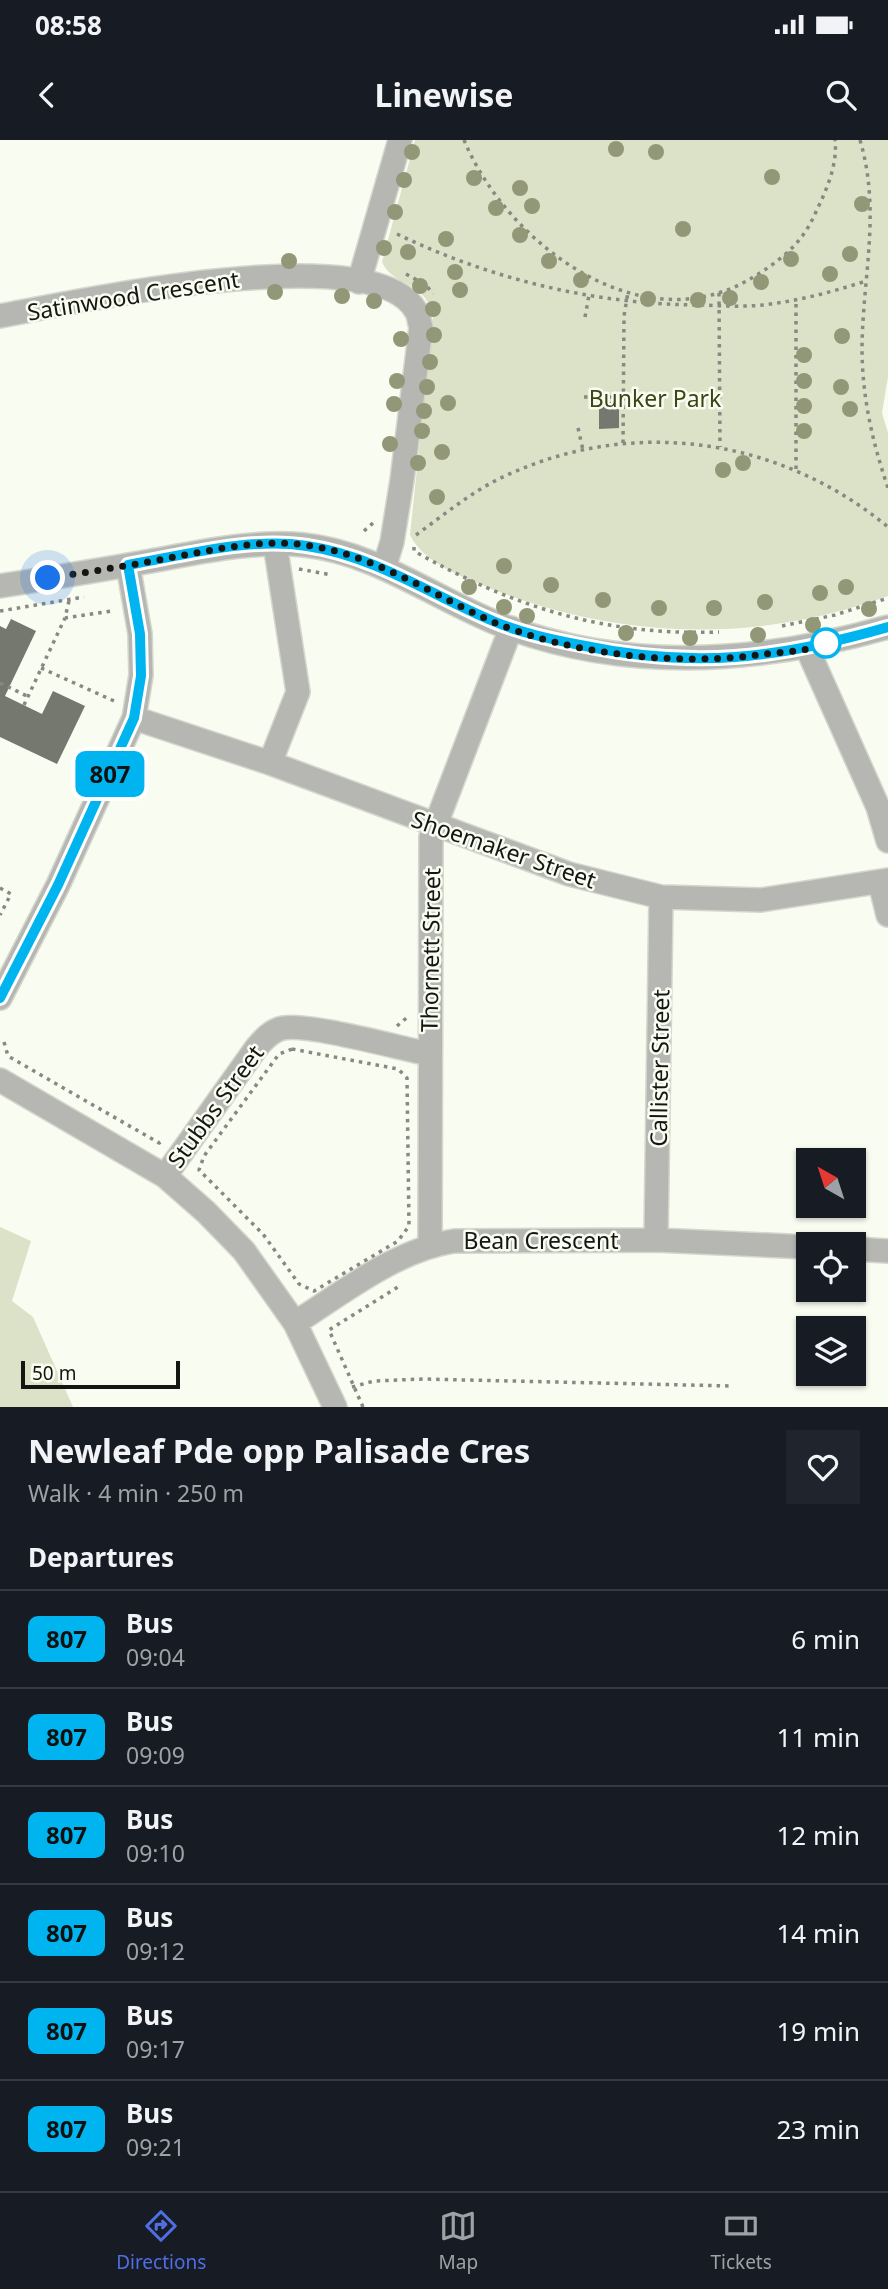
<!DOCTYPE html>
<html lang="en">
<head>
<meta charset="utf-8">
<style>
	:root { --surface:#171b24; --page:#20242c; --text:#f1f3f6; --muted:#9ea1a6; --line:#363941; --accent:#4f6ee3 }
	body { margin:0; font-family:"Noto Sans",sans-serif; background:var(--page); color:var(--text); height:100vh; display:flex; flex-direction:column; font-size:26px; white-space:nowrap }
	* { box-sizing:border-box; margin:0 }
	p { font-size:23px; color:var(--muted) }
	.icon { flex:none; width:38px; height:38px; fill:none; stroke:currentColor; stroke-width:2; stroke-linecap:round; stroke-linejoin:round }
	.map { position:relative; height:1267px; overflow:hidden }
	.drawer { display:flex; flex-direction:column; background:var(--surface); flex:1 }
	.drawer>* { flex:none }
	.badge { padding:0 14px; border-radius:10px; font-size:24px; line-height:46px }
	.needle { width:46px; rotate:321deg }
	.controls { position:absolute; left:796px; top:1008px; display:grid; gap:14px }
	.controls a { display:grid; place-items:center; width:70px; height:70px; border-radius:0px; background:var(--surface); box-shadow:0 2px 5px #0004; font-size:35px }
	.scale { position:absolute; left:21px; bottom:18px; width:159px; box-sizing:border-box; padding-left:7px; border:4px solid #151612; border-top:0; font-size:19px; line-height:24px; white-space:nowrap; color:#151612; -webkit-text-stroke:5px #f9fcf1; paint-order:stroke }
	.you { position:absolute; width:35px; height:35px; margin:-18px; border:5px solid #fff; border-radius:50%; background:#1a73e8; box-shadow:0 0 0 10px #1a73e833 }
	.map>.badge { position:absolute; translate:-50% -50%; box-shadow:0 0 0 4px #fff }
	h2 { padding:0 28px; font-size:26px; line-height:63px }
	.round { display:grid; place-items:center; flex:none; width:74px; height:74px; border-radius:0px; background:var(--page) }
	.overview { display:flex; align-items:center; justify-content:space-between; height:119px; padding:0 28px }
	h1 { font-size:33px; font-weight:700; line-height:52px }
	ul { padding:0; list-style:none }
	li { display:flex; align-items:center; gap:21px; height:98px; padding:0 28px; border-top:2px solid var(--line) }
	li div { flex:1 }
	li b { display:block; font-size:26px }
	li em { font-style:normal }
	li .badge { min-width:77px; font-weight:700; text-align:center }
	.status { display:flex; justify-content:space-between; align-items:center; height:49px; padding:0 35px; background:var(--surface); direction:ltr }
	.status svg { height:19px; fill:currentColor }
	header { display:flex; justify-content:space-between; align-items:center; height:91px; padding:0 28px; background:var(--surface); font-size:32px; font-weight:700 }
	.menu { display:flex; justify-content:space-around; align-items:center; height:98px; border-top:2px solid var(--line); background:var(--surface); font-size:19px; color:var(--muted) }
	.menu a { display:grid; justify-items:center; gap:4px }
	.menu .selected { color:var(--accent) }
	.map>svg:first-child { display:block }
	.green { fill:#dbe2c7 }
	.building { fill:#75786e }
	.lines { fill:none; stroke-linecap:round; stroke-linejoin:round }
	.minor-casing { stroke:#d5d7cd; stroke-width:26 }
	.path { stroke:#878982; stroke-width:3.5; stroke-dasharray:3.5 5; stroke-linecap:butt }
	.minor { stroke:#b6b7b2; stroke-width:23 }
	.tree { fill:#929777 }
	.line-casing { stroke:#fff; stroke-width:16 }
	.line { stroke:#00b5ef; stroke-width:10 }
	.walk { stroke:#151612; stroke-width:7; stroke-dasharray:0 12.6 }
	.stop-dot { fill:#fff; stroke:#00b5ef; stroke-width:3.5 }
	.labels { text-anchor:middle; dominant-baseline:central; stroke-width:5; stroke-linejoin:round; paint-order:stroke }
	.street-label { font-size:23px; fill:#151612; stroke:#f9fcf1 }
	.park-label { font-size:23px; fill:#3d4514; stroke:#f9fcf1 }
</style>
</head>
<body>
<div class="status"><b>08:58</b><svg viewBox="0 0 49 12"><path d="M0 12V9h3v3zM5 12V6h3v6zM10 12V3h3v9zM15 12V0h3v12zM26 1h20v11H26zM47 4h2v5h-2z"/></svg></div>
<header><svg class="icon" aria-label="back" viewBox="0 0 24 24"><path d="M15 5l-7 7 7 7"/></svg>Linewise<svg class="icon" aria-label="search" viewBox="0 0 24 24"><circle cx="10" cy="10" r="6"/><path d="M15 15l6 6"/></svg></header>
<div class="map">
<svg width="888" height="1267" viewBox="0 0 888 1267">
	<rect width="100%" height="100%" fill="#f9fcf1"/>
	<path class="green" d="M415,0H888V237L882,273L888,293V456C755,504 618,500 487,447C460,436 423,422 410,395L433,176C423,137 395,149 382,122Z
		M0,1087L31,1101L12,1161L33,1177L73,1267H0Z"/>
	<path class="building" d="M599,262H619V288L599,289Z
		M11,479L36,491L5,556L42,574L53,551L85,566L57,624L0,597V486L6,489Z"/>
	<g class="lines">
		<defs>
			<path id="minor" d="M359,142L400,0
				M0,176C71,163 376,96 416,171C419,175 419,182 421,187L402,340L392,402L384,428
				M0,446C51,438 101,430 151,421C201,412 253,400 304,405C373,412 431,456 494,482C622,534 758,524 888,487
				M807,508L878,667L888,701
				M134,578L270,623L569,734L661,757L761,760L888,740
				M270,623L298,552L275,404
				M880,743L888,775
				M0,858L58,745L134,578L141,535L140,494L128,425
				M0,940L165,1036L206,1072L244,1111L295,1183L335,1267
				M165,1036L257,907C264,899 272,890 283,888C308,883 399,908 429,914
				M656,1100L661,757
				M430,1104L431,697L511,488
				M854,1109L888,1111
				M295,1183C344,1152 396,1110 454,1101L656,1100L808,1107"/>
		</defs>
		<use href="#minor" class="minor-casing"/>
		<path class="path" d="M464,0C507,104 643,207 755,136C780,121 802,103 814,76C825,53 838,26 835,0
			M860,0C881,71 863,134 862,207C862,256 872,301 888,348
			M397,94C493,140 597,165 704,165C723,166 744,167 763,165C798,161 832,152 866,141
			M406,134L426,145L433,154
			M719,153L720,307
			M585,177L589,155
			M584,257H623
			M578,288L583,310
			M623,303L624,176L628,152
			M796,329V160
			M364,391L373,383
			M416,395C448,372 477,347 514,332C640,277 783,300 888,387
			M414,407V411C513,467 604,496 719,492
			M299,429L332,435
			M69,461L65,478L111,471
			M0,471L84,457
			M782,486L835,475L888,458
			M41,528L114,561
			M0,543L27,556
			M24,565L65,478
			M0,748L11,754L0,775
			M397,886L410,875
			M4,902L8,916L159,1003L163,1000
			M292,909L398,929L407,938L409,1086L398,1101L314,1151L299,1144L263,1094L199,1030L204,1016L279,914Z
			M352,1247L374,1241L423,1239L732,1246
			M363,1267L329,1190L401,1145"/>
		<use href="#minor" class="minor"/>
	</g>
	<g class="tree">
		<circle cx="616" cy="9" r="8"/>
		<circle cx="412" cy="12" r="8"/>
		<circle cx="656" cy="12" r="8"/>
		<circle cx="772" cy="37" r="8"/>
		<circle cx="474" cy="38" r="8"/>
		<circle cx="404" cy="40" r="8"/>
		<circle cx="520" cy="48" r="8"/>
		<circle cx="862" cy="64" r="8"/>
		<circle cx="532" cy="66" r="8"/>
		<circle cx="496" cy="68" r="8"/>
		<circle cx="395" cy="72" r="8"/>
		<circle cx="683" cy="89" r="8"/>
		<circle cx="520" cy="95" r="8"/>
		<circle cx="446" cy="99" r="8"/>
		<circle cx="384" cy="108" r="8"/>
		<circle cx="408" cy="112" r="8"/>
		<circle cx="850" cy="114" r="8"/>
		<circle cx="791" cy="119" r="8"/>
		<circle cx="289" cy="121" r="8"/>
		<circle cx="549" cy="121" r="8"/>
		<circle cx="455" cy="132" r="8"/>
		<circle cx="830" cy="134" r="8"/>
		<circle cx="581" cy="140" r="8"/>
		<circle cx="761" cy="142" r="8"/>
		<circle cx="420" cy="146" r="8"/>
		<circle cx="460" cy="150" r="8"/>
		<circle cx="275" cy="152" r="8"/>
		<circle cx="342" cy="156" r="8"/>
		<circle cx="730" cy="158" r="8"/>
		<circle cx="648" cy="159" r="8"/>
		<circle cx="698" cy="160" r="8"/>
		<circle cx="374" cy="161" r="8"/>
		<circle cx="433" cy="169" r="8"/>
		<circle cx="434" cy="195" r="8"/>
		<circle cx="842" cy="196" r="8"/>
		<circle cx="401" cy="199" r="8"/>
		<circle cx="804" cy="215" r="8"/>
		<circle cx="430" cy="222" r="8"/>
		<circle cx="397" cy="241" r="8"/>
		<circle cx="804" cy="241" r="8"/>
		<circle cx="427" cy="247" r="8"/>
		<circle cx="841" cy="247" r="8"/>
		<circle cx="448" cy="263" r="8"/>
		<circle cx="394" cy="264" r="8"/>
		<circle cx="804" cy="266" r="8"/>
		<circle cx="850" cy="269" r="8"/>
		<circle cx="424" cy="271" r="8"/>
		<circle cx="422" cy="291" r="8"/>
		<circle cx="804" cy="291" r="8"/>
		<circle cx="390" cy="304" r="8"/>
		<circle cx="442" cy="312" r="8"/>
		<circle cx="418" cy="323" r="8"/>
		<circle cx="743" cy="323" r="8"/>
		<circle cx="723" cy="330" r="8"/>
		<circle cx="437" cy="357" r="8"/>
		<circle cx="504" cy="426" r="8"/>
		<circle cx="551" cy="445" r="8"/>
		<circle cx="469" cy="447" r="8"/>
		<circle cx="846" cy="447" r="8"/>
		<circle cx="820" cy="453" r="8"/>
		<circle cx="603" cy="460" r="8"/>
		<circle cx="765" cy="462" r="8"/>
		<circle cx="504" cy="467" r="8"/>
		<circle cx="659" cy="468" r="8"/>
		<circle cx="714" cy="468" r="8"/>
		<circle cx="869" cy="469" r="8"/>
		<circle cx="527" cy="476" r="8"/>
		<circle cx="813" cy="485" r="8"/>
		<circle cx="626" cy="493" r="8"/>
		<circle cx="758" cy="495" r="8"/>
		<circle cx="690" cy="498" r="8"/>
	</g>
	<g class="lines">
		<defs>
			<path id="line" d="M0,858L58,745L134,578L141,536L140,494L128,425C185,415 249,397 307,406C375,416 431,455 493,481C521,493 550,499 580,505C694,529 777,519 888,487"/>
		</defs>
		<use href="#line" class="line-casing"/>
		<use href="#line" class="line"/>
		<path class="walk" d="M48,438C90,432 132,425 174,417C217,409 262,399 305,405C373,414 431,454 491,481C568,514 674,526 757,515C777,512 815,511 826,503"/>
	</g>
	<circle class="stop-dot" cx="826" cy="503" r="14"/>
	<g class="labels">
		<g class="street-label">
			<text transform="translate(133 155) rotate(-9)">Satinwood Crescent</text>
			<text transform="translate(504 709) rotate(19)">Shoemaker Street</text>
			<text transform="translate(430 810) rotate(-89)">Thornett Street</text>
			<text transform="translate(659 928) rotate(-89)">Callister Street</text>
			<text transform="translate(215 966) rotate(-54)">Stubbs Street</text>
			<text x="541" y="1100">Bean Crescent</text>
		</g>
		<g class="park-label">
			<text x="655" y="258">Bunker Park</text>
		</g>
	</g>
</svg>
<div class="controls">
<a><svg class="needle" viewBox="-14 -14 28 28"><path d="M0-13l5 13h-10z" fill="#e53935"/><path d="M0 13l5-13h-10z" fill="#9ea1a6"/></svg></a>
<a><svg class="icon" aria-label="locate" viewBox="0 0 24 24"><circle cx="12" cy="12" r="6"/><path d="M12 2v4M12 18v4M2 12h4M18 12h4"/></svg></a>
<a><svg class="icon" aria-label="layers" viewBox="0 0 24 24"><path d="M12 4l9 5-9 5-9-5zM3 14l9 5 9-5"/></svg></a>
</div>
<div class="scale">50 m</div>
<div class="you" style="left:48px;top:438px"></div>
<b class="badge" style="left:110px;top:634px;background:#00b5ef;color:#111">807</b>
</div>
<section class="drawer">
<div class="overview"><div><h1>Newleaf Pde opp Palisade Cres</h1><p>Walk · 4 min · 250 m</p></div><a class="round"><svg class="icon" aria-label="heart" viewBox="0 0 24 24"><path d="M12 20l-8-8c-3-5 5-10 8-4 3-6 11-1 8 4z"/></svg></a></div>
<h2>Departures</h2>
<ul>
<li><span class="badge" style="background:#00b5ef;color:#111">807</span><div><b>Bus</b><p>09:04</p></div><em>6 min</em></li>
<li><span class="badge" style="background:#00b5ef;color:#111">807</span><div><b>Bus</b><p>09:09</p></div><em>11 min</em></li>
<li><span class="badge" style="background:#00b5ef;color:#111">807</span><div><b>Bus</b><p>09:10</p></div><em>12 min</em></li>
<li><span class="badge" style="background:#00b5ef;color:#111">807</span><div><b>Bus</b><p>09:12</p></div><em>14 min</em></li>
<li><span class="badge" style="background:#00b5ef;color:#111">807</span><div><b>Bus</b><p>09:17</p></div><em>19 min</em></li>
<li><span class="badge" style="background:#00b5ef;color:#111">807</span><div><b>Bus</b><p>09:21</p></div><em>23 min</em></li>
</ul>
</section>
<nav class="menu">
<a class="selected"><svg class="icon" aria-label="directions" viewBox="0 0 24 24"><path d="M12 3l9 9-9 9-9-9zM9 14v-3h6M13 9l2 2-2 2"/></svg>Directions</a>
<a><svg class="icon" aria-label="map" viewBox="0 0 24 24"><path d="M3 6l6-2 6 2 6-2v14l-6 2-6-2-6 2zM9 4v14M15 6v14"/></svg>Map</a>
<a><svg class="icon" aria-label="tickets" viewBox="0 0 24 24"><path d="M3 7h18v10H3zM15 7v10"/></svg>Tickets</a>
</nav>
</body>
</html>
